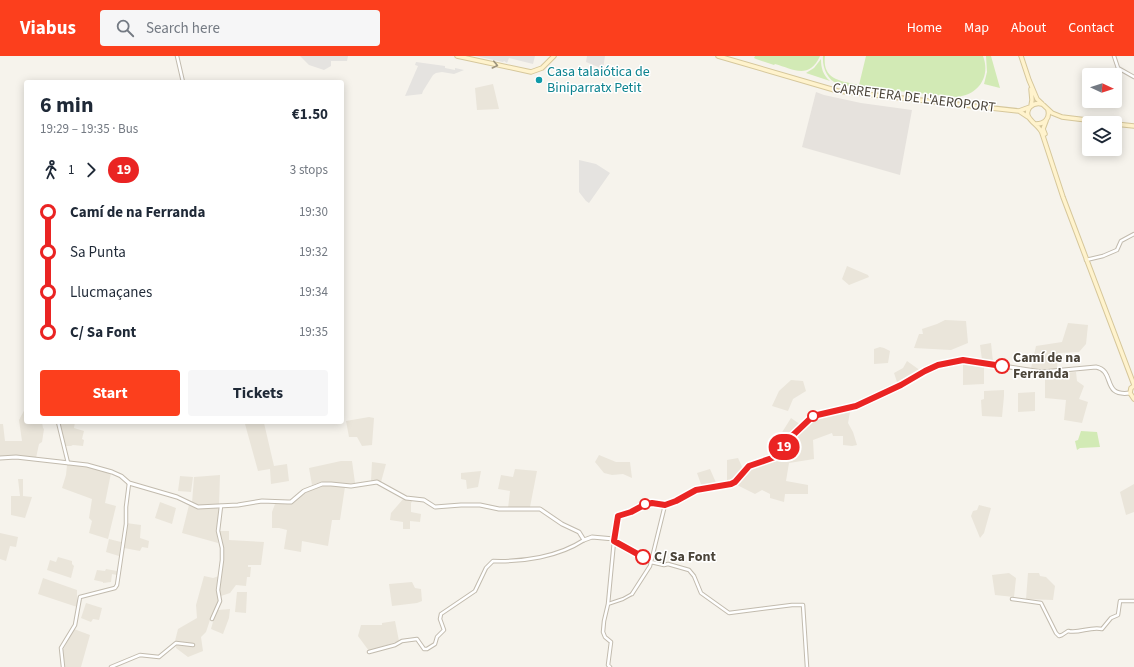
<!DOCTYPE html>
<html lang="en">
<head>
<meta charset="utf-8">
<style>
	:root { --surface:#fff; --page:#f6f6f7; --text:#1f2937; --muted:#747a83; --accent:#fc3f1d }
	body { margin:0; font-family:"Source Sans 3",sans-serif; background:var(--page); color:var(--text); height:100vh; display:flex; flex-direction:column; font-size:15px; white-space:nowrap }
	* { box-sizing:border-box; margin:0 }
	p { font-size:13px; color:var(--muted) }
	.icon { flex:none; width:22px; height:22px; fill:none; stroke:currentColor; stroke-width:2; stroke-linecap:round; stroke-linejoin:round }
	.map { position:relative; flex:1; overflow:hidden }
	.side { position:absolute; left:24px; top:24px; width:320px; height:344px; display:flex; flex-direction:column; background:var(--surface); border-radius:4px; box-shadow:0 2px 10px #0003 }
	.side>* { flex:none }
	.badge { padding:0 8px; border-radius:13px; font-size:14px; line-height:26px }
	.needle { width:26px; rotate:94deg }
	.tools { position:absolute; left:1082px; top:12px; display:grid; gap:8px }
	.tools a { display:grid; place-items:center; width:40px; height:40px; border-radius:4px; background:var(--surface); box-shadow:0 2px 10px #0003; font-size:20px }
	.map>.badge { position:absolute; translate:-50% -50%; box-shadow:0 0 0 2px #fff }
	.legs { display:flex; align-items:center; gap:6px; height:44px; padding:0 16px; font-size:13px }
	.legs p { margin-inline-start:auto }
	.headline { display:flex; align-items:center; justify-content:space-between; height:68px; padding:0 16px }
	h1 { font-size:22px; font-weight:700; line-height:30px }
	.action { display:flex; gap:8px; margin-top:auto; padding:8px 16px }
	.action a { flex:1; height:46px; border-radius:4px; background:var(--accent); color:#fff; font-size:16px; font-weight:700; line-height:46px; text-align:center }
	.action a+a { background:var(--page); color:var(--text) }
	ul { padding:0 16px; list-style:none }
	li { display:flex; align-items:center; gap:14px; height:40px; font-size:15px }
	li i { display:grid; place-items:center; width:6px; height:100%; margin:0 5px; background:currentColor }
	li i::after { content:''; width:10px; height:10px; margin:-5px; border:3px solid; border-radius:50%; background:var(--surface) }
	li p { margin-inline-start:auto }
	li:first-child i { background:linear-gradient(#0000 50%,currentColor 0) }
	li:last-child i { background:linear-gradient(currentColor 50%,#0000 0) }
	header { display:flex; align-items:center; gap:24px; box-sizing:border-box; height:56px; padding:0 20px; background:var(--accent); color:#fff }
	header strong { font-size:19px }
	nav { display:flex; gap:22px; margin-inline-start:auto; font-size:14px }
	.search { width:280px; height:36px; background:var(--page); display:flex; align-items:center; gap:10px; box-sizing:border-box; padding:0 14px; border-radius:4px; color:var(--muted); font-size:15px }
	.map>svg:first-child { display:block }
	.residential { fill:#eae5da }
	.industrial { fill:#e6e2dd }
	.green { fill:#d2eab5 }
	.parking { fill:#e5e3e0 }
	.lines { fill:none; stroke-linecap:round; stroke-linejoin:round }
	.pedestrian-casing { stroke:#c2bbae; stroke-width:4 }
	.minor-casing { stroke:#c2bbae; stroke-width:4.5 }
	.tertiary-casing { stroke:#c2bbae; stroke-width:5 }
	.secondary-casing { stroke:#d6c79b; stroke-width:5.5 }
	.pedestrian { stroke:#fff; stroke-width:2 }
	.minor { stroke:#fff; stroke-width:2.5 }
	.tertiary { stroke:#fff; stroke-width:3 }
	.secondary { stroke:#fff3cd; stroke-width:3.5 }
	.oneway { stroke:#9c937c }
	.line-1-casing { stroke:#fff; stroke-width:9 }
	.line-1 { stroke:#ea2423; stroke-width:6 }
	.culture-dot { fill:#0f9aa8; stroke:#fff; stroke-width:1.5 }
	.stop-1-dot { fill:#fff; stroke:#ea2423; stroke-width:2 }
	.labels { text-anchor:middle; dominant-baseline:central; stroke-width:3; stroke-linejoin:round; paint-order:stroke }
	.culture-label { font-size:14px; fill:#0d838f; stroke:#fff; text-anchor:start }
	.street-label { font-size:14px; fill:#4b4439; stroke:#fff }
	.stop-label { font-size:14px; font-weight:bold; fill:#4b4439; stroke:#fff; text-anchor:start }
</style>
</head>
<body>
<header>
<strong>Viabus</strong>
<div class="search"><svg class="icon" aria-label="search" viewBox="0 0 24 24"><circle cx="10" cy="10" r="6"/><path d="M15 15l6 6"/></svg>Search here</div>
<nav><a>Home</a><a>Map</a><a>About</a><a>Contact</a></nav>
</header>
<div class="map">
<svg width="1134" height="611" viewBox="0 0 1134 611">
	<rect width="100%" height="100%" fill="#f6f3ec"/>
	<path class="residential" d="M493,28L499,53L477,54L475,32Z
		M847,210L868,219L869,221L849,229L842,223Z
		M945,264L966,265L968,287L951,294L914,292L919,278H923L922,273L937,268Z
		M1068,267L1088,269L1086,288L1079,296L1058,297L1057,313L1040,315L1031,312L1036,290L1062,286Z
		M991,287L993,306L982,304L980,289Z
		M880,291L884,292L890,295L888,307L874,308V293Z
		M907,305L921,315L898,329L894,317L903,312Z
		M963,306L984,309V328L963,329Z
		M1076,316L1077,325L1084,330L1079,343L1088,346L1082,367L1064,364L1066,344L1045,342V318Z
		M791,324L803,325L806,335L793,343L788,355L772,350L779,335Z
		M1004,334V340L1002,361L982,360L981,344L984,343V335Z
		M1035,336V355L1018,356V337Z
		M26,351V366H42L43,372L44,373L42,386L39,388L36,402L17,399L0,400V368H3L5,385H22L19,364Z
		M848,354L850,356L848,367L853,376L857,389L852,390L843,389V380H833L832,377L813,384L814,403L789,407L786,425L808,429V438H785L784,446L770,442V438L762,434L755,438L735,428L749,410L772,404L779,399L813,361L832,356Z
		M369,361L374,362L372,389L362,390L357,381H349L346,365Z
		M791,362L801,369L789,382L781,378Z
		M59,366H75L74,372L84,375L82,383L84,384L83,390L73,389L71,390H65Z
		M251,367H264L274,410L287,408L289,425L271,428L270,413L258,415L245,368Z
		M599,399L616,406H630L632,422L623,418L612,419L604,417L595,406Z
		M738,402L743,413L732,426L727,427V404Z
		M341,405H352L355,427L348,428L321,426L312,429L309,412Z
		M372,406L386,408L381,426L371,425Z
		M75,408L87,410L111,417L105,447L116,450L108,483L89,477L92,465L89,462L92,443L62,432L66,419L67,409Z
		M515,413L537,415L530,451L508,452L510,435L498,433L501,419L513,421Z
		M710,413L717,429L702,431L697,417Z
		M481,415L478,431L467,433L466,424L461,423V417Z
		M220,419L219,449L200,450L192,447L194,421Z
		M180,420L193,421L191,436L178,435Z
		M18,423H23V440L32,441L25,462L11,459V440H20Z
		M1134,428V456L1126,459L1120,436Z
		M330,429L345,431L340,464H332L328,490L302,485L301,496L284,493L287,474L279,472H272V456L275,448L291,447L310,434L321,430Z
		M404,442L413,444L411,447V456L421,458L420,466L410,465V473H403V466L390,464L391,457Z
		M160,446L176,452L172,468L155,462Z
		M189,449L199,453L217,452L219,453L217,476L218,487L182,477Z
		M979,449L991,452L984,477L980,482L971,460L973,455L977,454Z
		M126,467L141,469L140,482L149,485L148,492L142,491L140,495L124,492Z
		M219,475H229V484L264,486L261,509H248V511H251L250,521H247L246,530L236,529L230,537L221,540L219,534L222,521V493Z
		M0,477L18,481L16,491L10,490L6,505L0,503Z
		M109,483L121,486L119,500L106,496Z
		M58,501L72,505V508L74,510L71,522L47,514L50,504L56,506Z
		M106,513L117,515V519L112,518L111,526L103,527V526L94,524L97,514L105,515Z
		M1009,517L1016,522L1014,541L995,539L992,519Z
		M1028,517H1039L1040,520L1046,521L1055,530L1053,544L1026,543Z
		M204,520L213,522L219,520L216,533L219,543L217,552L210,564L206,576L201,581L203,595L188,601L176,592L175,585L178,573L197,562L196,549Z
		M43,522L77,534V551L38,538Z
		M412,526L415,532L421,533L422,545L417,547L392,550L389,528Z
		M237,536H247L246,557L235,556Z
		M86,547L102,552L99,564L93,563L91,566L81,562Z
		M230,553L229,562L223,578L211,573L214,562L218,554Z
		M395,565L399,585L369,595L358,580L361,569H382V567Z
		M74,573L90,579L81,611H65L63,594Z"/>
	<path class="industrial" d="M816,36L824,39L861,47L912,54L900,119L802,91Z"/>
	<path class="green" d="M755,0H820C809,24 793,13 775,8L774,9L756,3L754,2Z
		M823,0H825C822,24 841,25 859,29L866,0H983C991,21 978,39 957,41L848,30C844,28 842,29 838,28C827,24 822,11 823,0Z
		M986,0H991L1000,32L984,28L987,16Z
		M821,3C821,12 823,19 830,25L806,17L814,12Z
		M1081,375L1097,376L1100,391L1080,392L1077,394L1075,385L1078,384Z"/>
	<path class="parking" d="M300,0H348L347,5H331V10L324,14L309,9Z
		M476,0H535L533,8L509,2L507,7L504,5L503,6Z
		M587,0H605L603,13L586,6Z
		M416,6L445,10V12L455,14V12L464,14L454,18L442,16L436,17L433,19L423,35L422,38L405,40L418,10L415,9Z
		M579,104L596,108L610,117L589,147L586,145L579,136Z"/>
	<g class="lines">
		<defs>
			<path id="pedestrian" d="M608,548L623,543L632,538"/>
			<path id="minor" d="M177,0L183,26
				M1114,0L1118,12L1134,21
				M1086,204L1103,200L1117,194L1121,185L1134,178
				M58,366L68,407
				M618,460L631,456L645,448
				M614,485L651,506L664,509L668,508L689,514L694,520L701,537L729,557L792,549H803L807,611
				M632,538L650,510L665,449L652,447L646,448
				M1012,543L1041,547L1056,577L1059,580L1062,579L1068,575C1079,578 1090,570 1102,573L1111,562L1118,559L1120,545H1134
				M212,563L220,545L218,534L222,504V492L218,475L221,450
				M369,596L395,589L402,585L417,583L424,593H427L435,588L437,581L444,574L440,563L441,558L475,535L486,512L493,505C523,506 558,501 584,484
				M63,611L61,592L75,569L80,541L115,532L117,529L126,468V451L129,427
				M111,611L140,599L159,601L176,587L193,589
				M610,611L608,609L611,586L605,581L603,576L604,565L608,548L614,485"/>
			<path id="tertiary" d="M0,402L16,401L87,409L112,416L121,420L129,427L177,441L198,451L238,449L262,445L288,446H291L304,435L322,428H331L351,430L377,426L406,442L424,444L435,451L461,449H480L499,453H540L562,468L579,476L584,484L592,481L614,483L618,460
				M645,448H646
				M665,449L676,445L696,435L731,428L736,425L749,409L772,403L777,399L792,380L813,360L830,355L857,350L901,329L925,315L938,309L963,304L1042,316L1096,311C1116,315 1101,341 1130,337"/>
			<path id="secondary" d="M457,0L531,16L542,12L554,0
				M718,0L838,35L1019,55L1028,61
				M1021,0L1029,24L1037,43L1052,57L1062,61L1111,67
				M1031,33L1032,44L1031,50
				M1042,48C1038,47 1034,47 1030,51C1021,62 1039,68 1042,77L1063,141L1134,329
				M1019,55L1030,51
				M1036,68C1045,68 1050,62 1048,54
				M1115,68L1134,70
				M1045,78L1043,73L1046,65
				M1134,330L1131,332L1130,337L1134,343"/>
		</defs>
		<use href="#pedestrian" class="pedestrian-casing"/>
		<use href="#minor" class="minor-casing"/>
		<use href="#tertiary" class="tertiary-casing"/>
		<use href="#secondary" class="secondary-casing"/>
		<use href="#pedestrian" class="pedestrian"/>
		<use href="#minor" class="minor"/>
		<use href="#tertiary" class="tertiary"/>
		<use href="#secondary" class="secondary"/>
	</g>
	<defs><path id="oneway-chevron" d="M-2-3.5L2.5 0L-2 3.5" fill="none" stroke-width="1.6" stroke-linecap="round" stroke-linejoin="round"/></defs>
	<use class="oneway" href="#oneway-chevron" transform="translate(495 9) rotate(13)"/>
	<g class="lines">
		<defs>
			<path id="line-1" d="M643,501L614,485L618,460L631,456L646,448L652,447L665,449L676,445L696,434L731,428L735,426L749,410L775,401L792,380L813,360L856,350L901,329L925,315L938,309L963,304L1002,310"/>
		</defs>
		<use href="#line-1" class="line-1-casing"/>
		<use href="#line-1" class="line-1"/>
	</g>
	<circle class="culture-dot" cx="539" cy="24" r="4"/>
	<g class="stop-1-dot">
		<circle cx="1002" cy="310" r="7"/>
		<circle cx="813" cy="360" r="5"/>
		<circle cx="645" cy="448" r="5"/>
		<circle cx="643" cy="501" r="7"/>
	</g>
	<g class="labels">
		<g class="culture-label">
			<text x="547" y="16">Casa talaiótica de<tspan x="547" dy="16">Biniparratx Petit</tspan></text>
		</g>
		<g class="street-label">
			<text transform="translate(914 42) rotate(7)">CARRETERA DE L'AEROPORT</text>
		</g>
		<g class="stop-label">
			<text x="1013" y="302">Camí de na<tspan x="1013" dy="16">Ferranda</tspan></text>
			<text x="654" y="501">C/ Sa Font</text>
		</g>
	</g>
</svg>
<div class="tools">
<a><svg class="needle" viewBox="-14 -14 28 28"><path d="M0-13l5 13h-10z" fill="#e53935"/><path d="M0 13l5-13h-10z" fill="#747a83"/></svg></a>
<a><svg class="icon" aria-label="layers" viewBox="0 0 24 24"><path d="M12 4l9 5-9 5-9-5zM3 14l9 5 9-5"/></svg></a>
</div>
<b class="badge" style="left:784px;top:391px;background:#ea2423;color:#fff">19</b>
<section class="side">
<div class="headline"><div><h1>6 min</h1><p>19:29 – 19:35 · Bus</p></div><b>€1.50</b></div>
<div class="legs"><svg class="icon" aria-label="walk" viewBox="0 0 24 24"><circle cx="13" cy="4" r="2"/><path d="M13 8l-2 6 4 7M11 14l-3 7M7 12l3-4h3l4 4"/></svg>1<svg class="icon" aria-label="forward" viewBox="0 0 24 24"><path d="M9 5l7 7-7 7"/></svg><b class="badge" style="background:#ea2423;color:#fff">19</b><p>3 stops</p></div>
<ul>
<li><i style="color:#ea2423"></i><b>Camí de na Ferranda</b><p>19:30</p></li>
<li><i style="color:#ea2423"></i><span>Sa Punta</span><p>19:32</p></li>
<li><i style="color:#ea2423"></i><span>Llucmaçanes</span><p>19:34</p></li>
<li><i style="color:#ea2423"></i><b>C/ Sa Font</b><p>19:35</p></li>
</ul>
<div class="action"><a>Start</a><a>Tickets</a></div>
</section>
</div>
</body>
</html>
